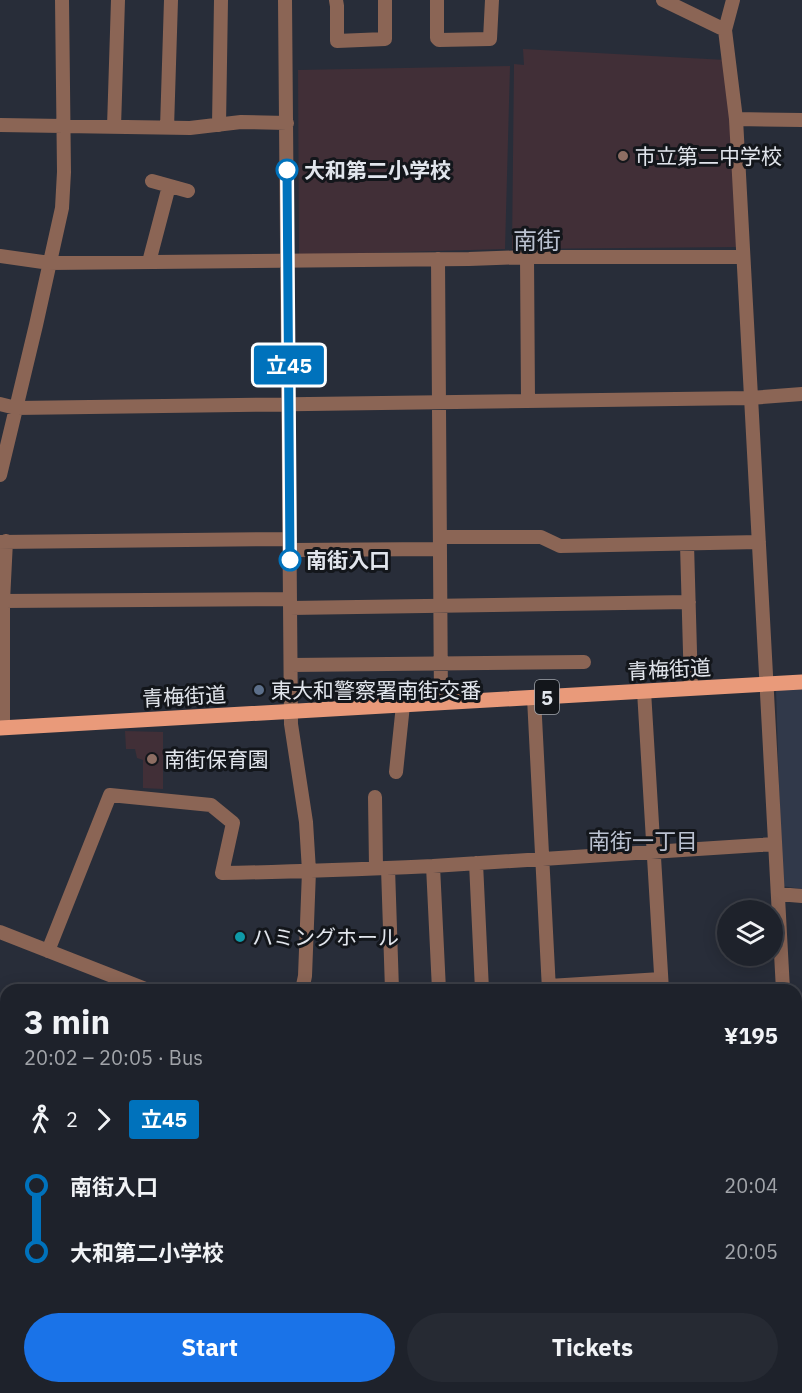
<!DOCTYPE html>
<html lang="en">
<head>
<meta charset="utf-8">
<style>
	:root { --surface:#1e222b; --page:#262a33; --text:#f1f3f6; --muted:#a1a4a9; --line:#3c3f47; --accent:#1a73e8 }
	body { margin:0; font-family:"IBM Plex Sans","Noto Sans JP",sans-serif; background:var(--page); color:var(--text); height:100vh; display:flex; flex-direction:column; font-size:22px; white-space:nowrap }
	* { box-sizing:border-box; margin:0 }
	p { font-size:20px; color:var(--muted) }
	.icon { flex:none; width:33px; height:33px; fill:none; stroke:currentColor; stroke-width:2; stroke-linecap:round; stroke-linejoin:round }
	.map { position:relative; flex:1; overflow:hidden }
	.drawer { position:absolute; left:0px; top:984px; width:802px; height:410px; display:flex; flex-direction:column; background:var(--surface); border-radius:18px 18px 0 0; box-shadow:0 3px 15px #0003,0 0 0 2px var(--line) }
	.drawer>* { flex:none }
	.badge { padding:0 12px; border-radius:4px; font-size:21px; line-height:39px }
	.controls { position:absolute; left:717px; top:900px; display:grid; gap:12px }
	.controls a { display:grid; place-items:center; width:66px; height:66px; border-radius:50%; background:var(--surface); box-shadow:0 3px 15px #0003,0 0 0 2px var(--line); font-size:30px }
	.map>.badge { position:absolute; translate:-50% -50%; box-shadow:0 0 0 3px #fff }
	.legs { display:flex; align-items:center; gap:9px; height:66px; padding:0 24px; font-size:20px }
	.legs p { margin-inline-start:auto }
	.overview { display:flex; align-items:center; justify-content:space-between; height:102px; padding:0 24px }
	h1 { font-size:33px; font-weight:800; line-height:45px }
	.primary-button { display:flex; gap:12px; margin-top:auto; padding:12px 24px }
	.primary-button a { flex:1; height:69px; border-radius:36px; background:var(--accent); color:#fff; font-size:24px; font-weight:800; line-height:69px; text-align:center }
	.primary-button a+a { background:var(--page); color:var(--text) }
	ul { padding:0 24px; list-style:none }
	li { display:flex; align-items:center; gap:21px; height:66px; font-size:22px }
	li i { display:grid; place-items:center; width:9px; height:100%; margin:0 8px; background:currentColor }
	li i::after { content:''; width:15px; height:15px; margin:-8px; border:4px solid; border-radius:50%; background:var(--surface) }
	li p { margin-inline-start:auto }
	li:first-child i { background:linear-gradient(#0000 50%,currentColor 0) }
	li:last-child i { background:linear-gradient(currentColor 50%,#0000 0) }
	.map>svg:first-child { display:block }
	.built { fill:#31394a }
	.education { fill:#412f37 }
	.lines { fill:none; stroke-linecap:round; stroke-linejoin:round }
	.minor { stroke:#8b6555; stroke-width:14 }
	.major { stroke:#e99a7a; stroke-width:15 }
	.line-1-casing { stroke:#fff; stroke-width:14 }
	.line-1 { stroke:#0072bc; stroke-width:9 }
	.education-dot { fill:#8d6e63; stroke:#13161b; stroke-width:2 }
	.stop-1-dot { fill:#fff; stroke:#0072bc; stroke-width:3 }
	.service-dot { fill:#5c6f8a; stroke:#13161b; stroke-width:2 }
	.culture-dot { fill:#0f9aa8; stroke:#13161b; stroke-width:2 }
	.labels { text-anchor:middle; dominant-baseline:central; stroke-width:6; stroke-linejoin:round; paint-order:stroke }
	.shield { fill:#13161b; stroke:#a3a7ad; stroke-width:1.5 }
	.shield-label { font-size:20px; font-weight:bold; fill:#e1e5ec }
	.poi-label { font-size:21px; fill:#e1e5ec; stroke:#13161b; text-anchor:start }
	.stop-label { font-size:21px; font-weight:bold; fill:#e1e5ec; stroke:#13161b; text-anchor:start }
	.street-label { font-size:21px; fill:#e1e5ec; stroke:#13161b }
	.neighbourhood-label { font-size:22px; fill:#bac1d0; stroke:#13161b }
	.quarter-label { font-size:24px; fill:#bac1d0; stroke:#13161b }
</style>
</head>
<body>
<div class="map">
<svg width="802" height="1393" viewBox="0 0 802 1393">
	<rect width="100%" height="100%" fill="#282d39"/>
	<path class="built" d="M802,687V889L782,886L776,688Z"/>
	<path class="education" d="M523,49L726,60L739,247L512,249L514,64L524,65Z
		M510,66L505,249L299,255L298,70Z
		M125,731L163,732V789L143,788V760L137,758L135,749H126Z"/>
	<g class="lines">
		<path class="minor" d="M285,0L291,724L306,822L309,871L305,976L302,990
			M336,0L337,6V41L385,39V0
			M437,0V38L439,40L490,39L492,0
			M663,0L725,30
			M733,0L725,30L736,119L783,990
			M736,119L802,120
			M0,125L190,128L241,122L287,123
			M219,125L221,0
			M114,127L118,0
			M167,128L171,0
			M152,181L188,191
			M0,256L50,263L469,259L527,257H743
			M527,257L528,401
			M438,259L441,703
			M149,262L169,186
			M0,404L16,408L750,398L802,394
			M0,475L36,325L62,208L64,172L62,0
			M440,537H541L560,546L759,542
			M0,542L290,539
			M687,544L691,688
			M290,550L440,549
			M3,601L290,599
			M290,608L689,602
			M291,665L584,662
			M644,691L662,990
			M534,698L549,990
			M3,727V601L6,541
			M396,772L403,705
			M375,797L376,867
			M476,863L482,990
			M433,866L439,990
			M388,868L392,990
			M778,894L802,896
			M0,932L148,990
			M48,951L110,795L211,805L233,823L222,873C293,872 363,869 433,866L775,844
			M549,986L661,979
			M796,1033L802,1032
			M0,1042L6,1044
			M796,1172H802
			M796,1209L799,1244L796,1251
			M0,1233L6,1235
			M433,1388L450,1393
			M496,1388V1393
			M108,1393L110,1388
			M615,1393L617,1388
			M685,1393L686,1388
			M749,1393L751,1388"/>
		<path class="major" d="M0,728L802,682"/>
	</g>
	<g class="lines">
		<defs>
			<path id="line-1" d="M287,170L290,560"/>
		</defs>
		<use href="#line-1" class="line-1-casing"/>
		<use href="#line-1" class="line-1"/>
	</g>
	<g class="education-dot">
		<circle cx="623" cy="156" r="6"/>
		<circle cx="152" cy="759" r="6"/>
	</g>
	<g class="stop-1-dot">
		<circle cx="287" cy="170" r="10"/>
		<circle cx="290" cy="560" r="10"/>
	</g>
	<circle class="service-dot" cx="259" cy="690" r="6"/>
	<circle class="culture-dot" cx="240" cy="937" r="6"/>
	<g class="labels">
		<rect class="shield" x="535" y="680" width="24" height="34" rx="4.5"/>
		<g class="shield-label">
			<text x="547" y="697">5</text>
		</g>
		<g class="poi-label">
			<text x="635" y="156">市立第二中学校</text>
			<text x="271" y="690">東大和警察署南街交番</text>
			<text x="164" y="759">南街保育園</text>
			<text x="252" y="937">ハミングホール</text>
		</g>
		<g class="stop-label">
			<text x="304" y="170">大和第二小学校</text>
			<text x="306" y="560">南街入口</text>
		</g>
		<g class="street-label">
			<text transform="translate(669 669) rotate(-3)">青梅街道</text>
			<text transform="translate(184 696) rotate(-3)">青梅街道</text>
		</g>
		<g class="neighbourhood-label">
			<text x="643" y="840">南街一丁目</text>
		</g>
		<g class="quarter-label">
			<text x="537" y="240">南街</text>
		</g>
	</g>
</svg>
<div class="controls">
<a><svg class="icon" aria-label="layers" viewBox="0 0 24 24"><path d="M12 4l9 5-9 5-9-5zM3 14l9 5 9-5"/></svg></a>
</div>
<b class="badge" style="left:289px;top:365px;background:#0072bc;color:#fff">立45</b>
<section class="drawer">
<div class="overview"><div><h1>3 min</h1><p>20:02 – 20:05 · Bus</p></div><b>¥195</b></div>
<div class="legs"><svg class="icon" aria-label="walk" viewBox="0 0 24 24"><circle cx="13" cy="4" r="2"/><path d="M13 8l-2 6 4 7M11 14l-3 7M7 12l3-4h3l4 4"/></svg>2<svg class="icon" aria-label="forward" viewBox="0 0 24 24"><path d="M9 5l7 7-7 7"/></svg><b class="badge" style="background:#0072bc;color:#fff">立45</b></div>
<ul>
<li><i style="color:#0072bc"></i><b>南街入口</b><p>20:04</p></li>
<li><i style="color:#0072bc"></i><b>大和第二小学校</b><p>20:05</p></li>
</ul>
<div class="primary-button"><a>Start</a><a>Tickets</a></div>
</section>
</div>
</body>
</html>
